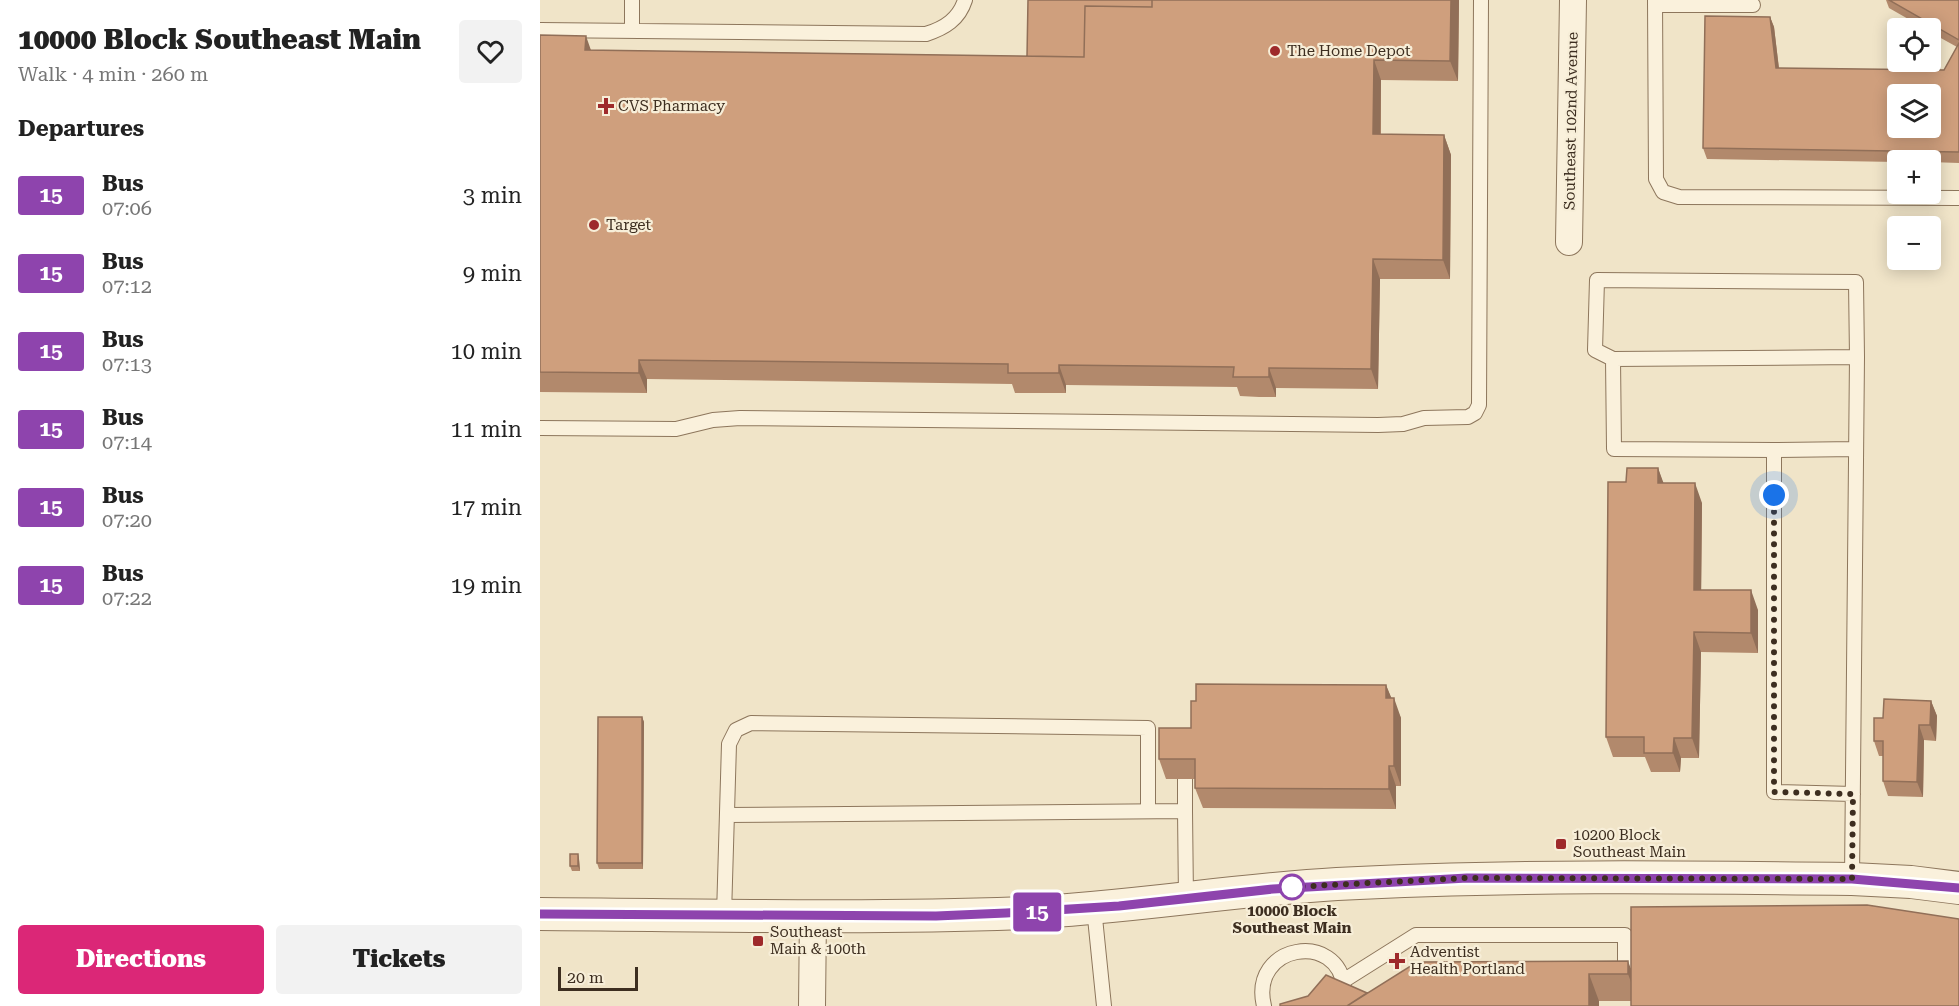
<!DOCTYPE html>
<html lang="en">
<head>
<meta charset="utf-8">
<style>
	:root { --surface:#fff; --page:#f2f2f2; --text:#222; --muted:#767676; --accent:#db2777 }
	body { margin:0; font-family:"Roboto Serif",serif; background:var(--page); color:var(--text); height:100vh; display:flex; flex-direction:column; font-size:22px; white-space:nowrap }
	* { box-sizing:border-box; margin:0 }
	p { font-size:20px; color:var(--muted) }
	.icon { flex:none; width:33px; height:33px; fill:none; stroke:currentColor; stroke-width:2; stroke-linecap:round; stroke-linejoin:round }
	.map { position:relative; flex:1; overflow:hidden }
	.drawer { display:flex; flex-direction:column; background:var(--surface); width:540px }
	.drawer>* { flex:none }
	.badge { padding:0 12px; border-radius:4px; font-size:21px; line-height:39px }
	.tools { position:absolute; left:1347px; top:18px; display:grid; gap:12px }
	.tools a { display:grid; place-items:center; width:54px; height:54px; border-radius:6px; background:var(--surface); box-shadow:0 3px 15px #0003; font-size:30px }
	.scale { position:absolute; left:18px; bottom:15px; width:80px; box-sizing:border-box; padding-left:6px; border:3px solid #3d2e20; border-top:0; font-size:16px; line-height:21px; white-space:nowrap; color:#3d2e20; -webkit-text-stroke:4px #f7eed8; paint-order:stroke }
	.you { position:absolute; width:30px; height:30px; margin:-15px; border:4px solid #fff; border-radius:50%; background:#1a73e8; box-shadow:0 0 0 9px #1a73e833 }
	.map>.badge { position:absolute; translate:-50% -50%; box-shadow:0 0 0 3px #fff }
	h2 { padding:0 18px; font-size:22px; line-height:54px }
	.round { display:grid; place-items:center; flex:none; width:63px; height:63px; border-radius:6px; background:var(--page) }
	.headline { display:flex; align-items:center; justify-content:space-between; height:102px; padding:0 18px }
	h1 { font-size:28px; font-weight:800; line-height:45px }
	.button { display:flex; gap:12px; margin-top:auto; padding:12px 18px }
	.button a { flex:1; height:69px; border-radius:6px; background:var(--accent); color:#fff; font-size:24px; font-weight:800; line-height:69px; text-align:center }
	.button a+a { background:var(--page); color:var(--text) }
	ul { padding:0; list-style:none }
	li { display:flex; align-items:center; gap:18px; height:78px; padding:0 18px }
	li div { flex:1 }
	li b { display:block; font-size:22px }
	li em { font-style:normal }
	li .badge { min-width:66px; font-weight:700; text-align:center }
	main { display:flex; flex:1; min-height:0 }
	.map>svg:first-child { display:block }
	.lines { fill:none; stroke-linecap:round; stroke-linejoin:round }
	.service-casing { stroke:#8d765c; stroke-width:16 }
	.minor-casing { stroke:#8d765c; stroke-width:28 }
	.tertiary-casing { stroke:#8d765c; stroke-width:34 }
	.service { stroke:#faf1dc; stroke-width:14 }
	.minor { stroke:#faf1dc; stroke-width:26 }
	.tertiary { stroke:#faf1dc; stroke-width:32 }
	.wall { fill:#b2896c }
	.shaded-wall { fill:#916f58 }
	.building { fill:#cf9f7d; stroke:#916f58; stroke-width:1.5; fill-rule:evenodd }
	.line-casing { stroke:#fff; stroke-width:14 }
	.line { stroke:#8e44ad; stroke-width:9 }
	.walk { stroke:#3d2e20; stroke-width:6; stroke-dasharray:0 10.8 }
	.poi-dot { fill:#9e2a2b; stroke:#f7eed8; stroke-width:2 }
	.stop-dot { fill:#fff; stroke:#8e44ad; stroke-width:3 }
	.labels { text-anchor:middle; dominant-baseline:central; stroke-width:4.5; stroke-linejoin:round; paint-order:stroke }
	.poi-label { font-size:15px; fill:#3d2e20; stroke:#f7eed8; text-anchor:start }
	.street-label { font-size:15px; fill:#3d2e20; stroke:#f7eed8 }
	.stop-label { font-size:15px; font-weight:bold; fill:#3d2e20; stroke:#f7eed8 }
</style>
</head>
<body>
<main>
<section class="drawer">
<div class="headline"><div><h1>10000 Block Southeast Main</h1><p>Walk · 4 min · 260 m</p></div><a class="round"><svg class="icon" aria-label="heart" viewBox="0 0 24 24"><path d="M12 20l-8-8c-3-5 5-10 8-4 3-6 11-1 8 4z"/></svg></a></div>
<h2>Departures</h2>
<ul>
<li><span class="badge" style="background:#8e44ad;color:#fff">15</span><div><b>Bus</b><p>07:06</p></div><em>3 min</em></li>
<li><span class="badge" style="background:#8e44ad;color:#fff">15</span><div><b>Bus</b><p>07:12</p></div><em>9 min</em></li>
<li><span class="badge" style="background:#8e44ad;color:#fff">15</span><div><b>Bus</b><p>07:13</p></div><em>10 min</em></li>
<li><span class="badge" style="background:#8e44ad;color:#fff">15</span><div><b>Bus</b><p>07:14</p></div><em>11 min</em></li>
<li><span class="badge" style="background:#8e44ad;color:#fff">15</span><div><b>Bus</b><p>07:20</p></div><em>17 min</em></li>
<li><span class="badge" style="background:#8e44ad;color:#fff">15</span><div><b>Bus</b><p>07:22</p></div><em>19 min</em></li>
</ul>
<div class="button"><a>Directions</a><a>Tickets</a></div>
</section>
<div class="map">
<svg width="1419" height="1006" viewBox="0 0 1419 1006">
	<rect width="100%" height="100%" fill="#f0e4c8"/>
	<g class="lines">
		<defs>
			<path id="service" d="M1115,0L1116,179L1123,192L1139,197L1419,198
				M1115,5H1213
				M0,30L386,34C405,28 419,19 425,0
				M92,31V0
				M1073,359L1055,350L1057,280L1316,282L1317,357
				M0,428L136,429L173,420L200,418L838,425L863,424L884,418L928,417L935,413L939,405L941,0
				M1234,450L1316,449
				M645,811V779
				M187,815L645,811L646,899
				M1312,879L1317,357L1073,359L1074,449L1234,450V792L1313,794
				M554,908L564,1006
				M184,915L189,744L196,730L211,723L608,728V811
				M803,981L876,935H1085V977
				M724,1006C709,944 799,930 804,988"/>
			<path id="minor" d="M1029,242L1033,0
				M272,1006L273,916"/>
			<path id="tertiary" d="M0,914C161,915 321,919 482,913C588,908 692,890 797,884C968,875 1141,877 1312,879L1371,882L1419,888"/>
		</defs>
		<use href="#service" class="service-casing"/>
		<use href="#minor" class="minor-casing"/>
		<use href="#tertiary" class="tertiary-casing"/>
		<use href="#service" class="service"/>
		<use href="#minor" class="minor"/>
		<use href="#tertiary" class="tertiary"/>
	</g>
	<path class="wall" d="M488,0H919L918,81L841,80V134L904,135L911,155L910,279H840L838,389L736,388V397H719L700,396L697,387L526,385V393H475L472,384L107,379V393L0,392V35L51,50L487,56Z
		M1346,0H1419V163L1390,162V160H1358V162L1167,159L1163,148L1230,17L1234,27L1239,68L1404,70L1417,47L1390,32V28H1384L1349,8Z
		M1118,468L1123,483L1162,503L1161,590L1218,610V653L1161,652L1159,758H1141L1140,772H1111L1105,757H1073L1066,737L1086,482Z
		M846,685L851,698L861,718V786H856V809L663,808L655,788V779H626L619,759L651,728Z
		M1391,701L1397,716L1396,741L1384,740L1383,797L1348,796L1343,781V756H1339L1334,741Z
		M102,717L104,722L103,869H59L57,863Z
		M38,854L39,859L40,871H32L30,866Z
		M1091,968V1001H1059V1006H740L768,996L827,993Z"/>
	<path class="shaded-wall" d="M911,0H919L918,81L910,61Z
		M1230,17L1234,27L1240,78L1236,68Z
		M46,36L53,56L45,50Z
		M834,60L841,80L840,154L833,134Z
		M904,135L911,155L910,279L903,260Z
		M833,259L840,279L838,389L831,369Z
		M99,360L107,379V393L99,373Z
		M519,365L526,385V393L519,373Z
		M729,368L736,388V397L729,377Z
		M1118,468L1125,487L1118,483Z
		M1155,483L1162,503L1161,610L1154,590Z
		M1211,590L1218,610V653L1211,633Z
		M1154,632L1161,652L1159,758L1152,738Z
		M846,685L854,704L846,698Z
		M854,698L861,718V786L854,766Z
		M1391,701L1397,716L1396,741L1390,725Z
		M102,717L104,722L103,869L102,863Z
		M1379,725L1384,740L1383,797L1377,782Z
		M1134,738L1141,758L1140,772L1133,753Z
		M849,766L856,786V809L849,789Z
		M38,854L39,859L40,871L38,866Z
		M1088,961L1098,988V1001L1088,974Z
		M1049,974L1059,1001V1006H1049Z"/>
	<path class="building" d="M488,0H612V7L545,6L544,57L487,56Z
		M612,0H911L910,61L834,60L833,134L904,135L903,260L833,259L831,369L729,368V377H693L694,367L519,365V373H468V364L99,360V373L0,372V35L46,36L45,50L544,57L545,6L612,7Z
		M1349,0H1419V40Z
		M1165,16L1230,17L1236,68L1404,70L1419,43V152L1163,148ZM1358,94H1390V128H1358Z
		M1087,468H1118V483H1155L1154,590H1211V633L1154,632L1152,738H1134L1133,753H1104V737H1066L1068,482H1086Z
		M656,684L846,685V698H854V766H849V789L655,788V759H619V728H651V701H656Z
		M1344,699L1391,701L1390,725H1379L1377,782L1343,781V741H1334V718H1343Z
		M58,717H102V863H57Z
		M30,854H38V866H30Z
		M1327,905L1419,919V1006H1091V907Z
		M1088,961V974H1049V1006H807L877,962Z
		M786,975L827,993L807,1006H740V1004L768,996Z"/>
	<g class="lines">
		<defs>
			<path id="line" d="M0,914L396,916L466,913L579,906L733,889L927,878L1312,879L1419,888"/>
		</defs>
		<use href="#line" class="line-casing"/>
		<use href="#line" class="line"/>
		<path class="walk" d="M752,887L927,878L1312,879L1313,794L1234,792V495"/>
	</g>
	<g class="poi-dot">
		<circle cx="735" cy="51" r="6"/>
		<path d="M63 97h6v6h6v6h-6v6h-6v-6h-6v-6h6z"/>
		<circle cx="54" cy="225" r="6"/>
		<rect x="1015" y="838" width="12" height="12" rx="3"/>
		<rect x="212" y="935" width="12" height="12" rx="3"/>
		<path d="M854 952h6v6h6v6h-6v6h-6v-6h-6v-6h6z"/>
	</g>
	<circle class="stop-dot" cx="752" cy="887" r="12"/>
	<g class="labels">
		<g class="poi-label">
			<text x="747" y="51">The Home Depot</text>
			<text x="78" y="106">CVS Pharmacy</text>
			<text x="66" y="225">Target</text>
			<text x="1033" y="835">10200 Block<tspan x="1033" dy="17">Southeast Main</tspan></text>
			<text x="230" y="932">Southeast<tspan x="230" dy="17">Main &amp; 100th</tspan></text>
			<text x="870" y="952">Adventist<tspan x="870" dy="17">Health Portland</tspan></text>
		</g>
		<g class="street-label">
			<text transform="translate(1031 121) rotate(-89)">Southeast 102nd Avenue</text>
		</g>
		<g class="stop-label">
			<text x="752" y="911">10000 Block<tspan x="752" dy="17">Southeast Main</tspan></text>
		</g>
	</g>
</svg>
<div class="tools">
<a><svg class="icon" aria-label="locate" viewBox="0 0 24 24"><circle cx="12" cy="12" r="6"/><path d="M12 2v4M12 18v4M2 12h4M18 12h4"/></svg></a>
<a><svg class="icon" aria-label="layers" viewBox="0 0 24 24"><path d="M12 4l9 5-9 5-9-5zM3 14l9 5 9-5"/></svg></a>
<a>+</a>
<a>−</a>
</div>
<div class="scale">20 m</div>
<div class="you" style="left:1234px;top:495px"></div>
<b class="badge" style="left:497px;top:912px;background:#8e44ad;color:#fff">15</b>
</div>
</main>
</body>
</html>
